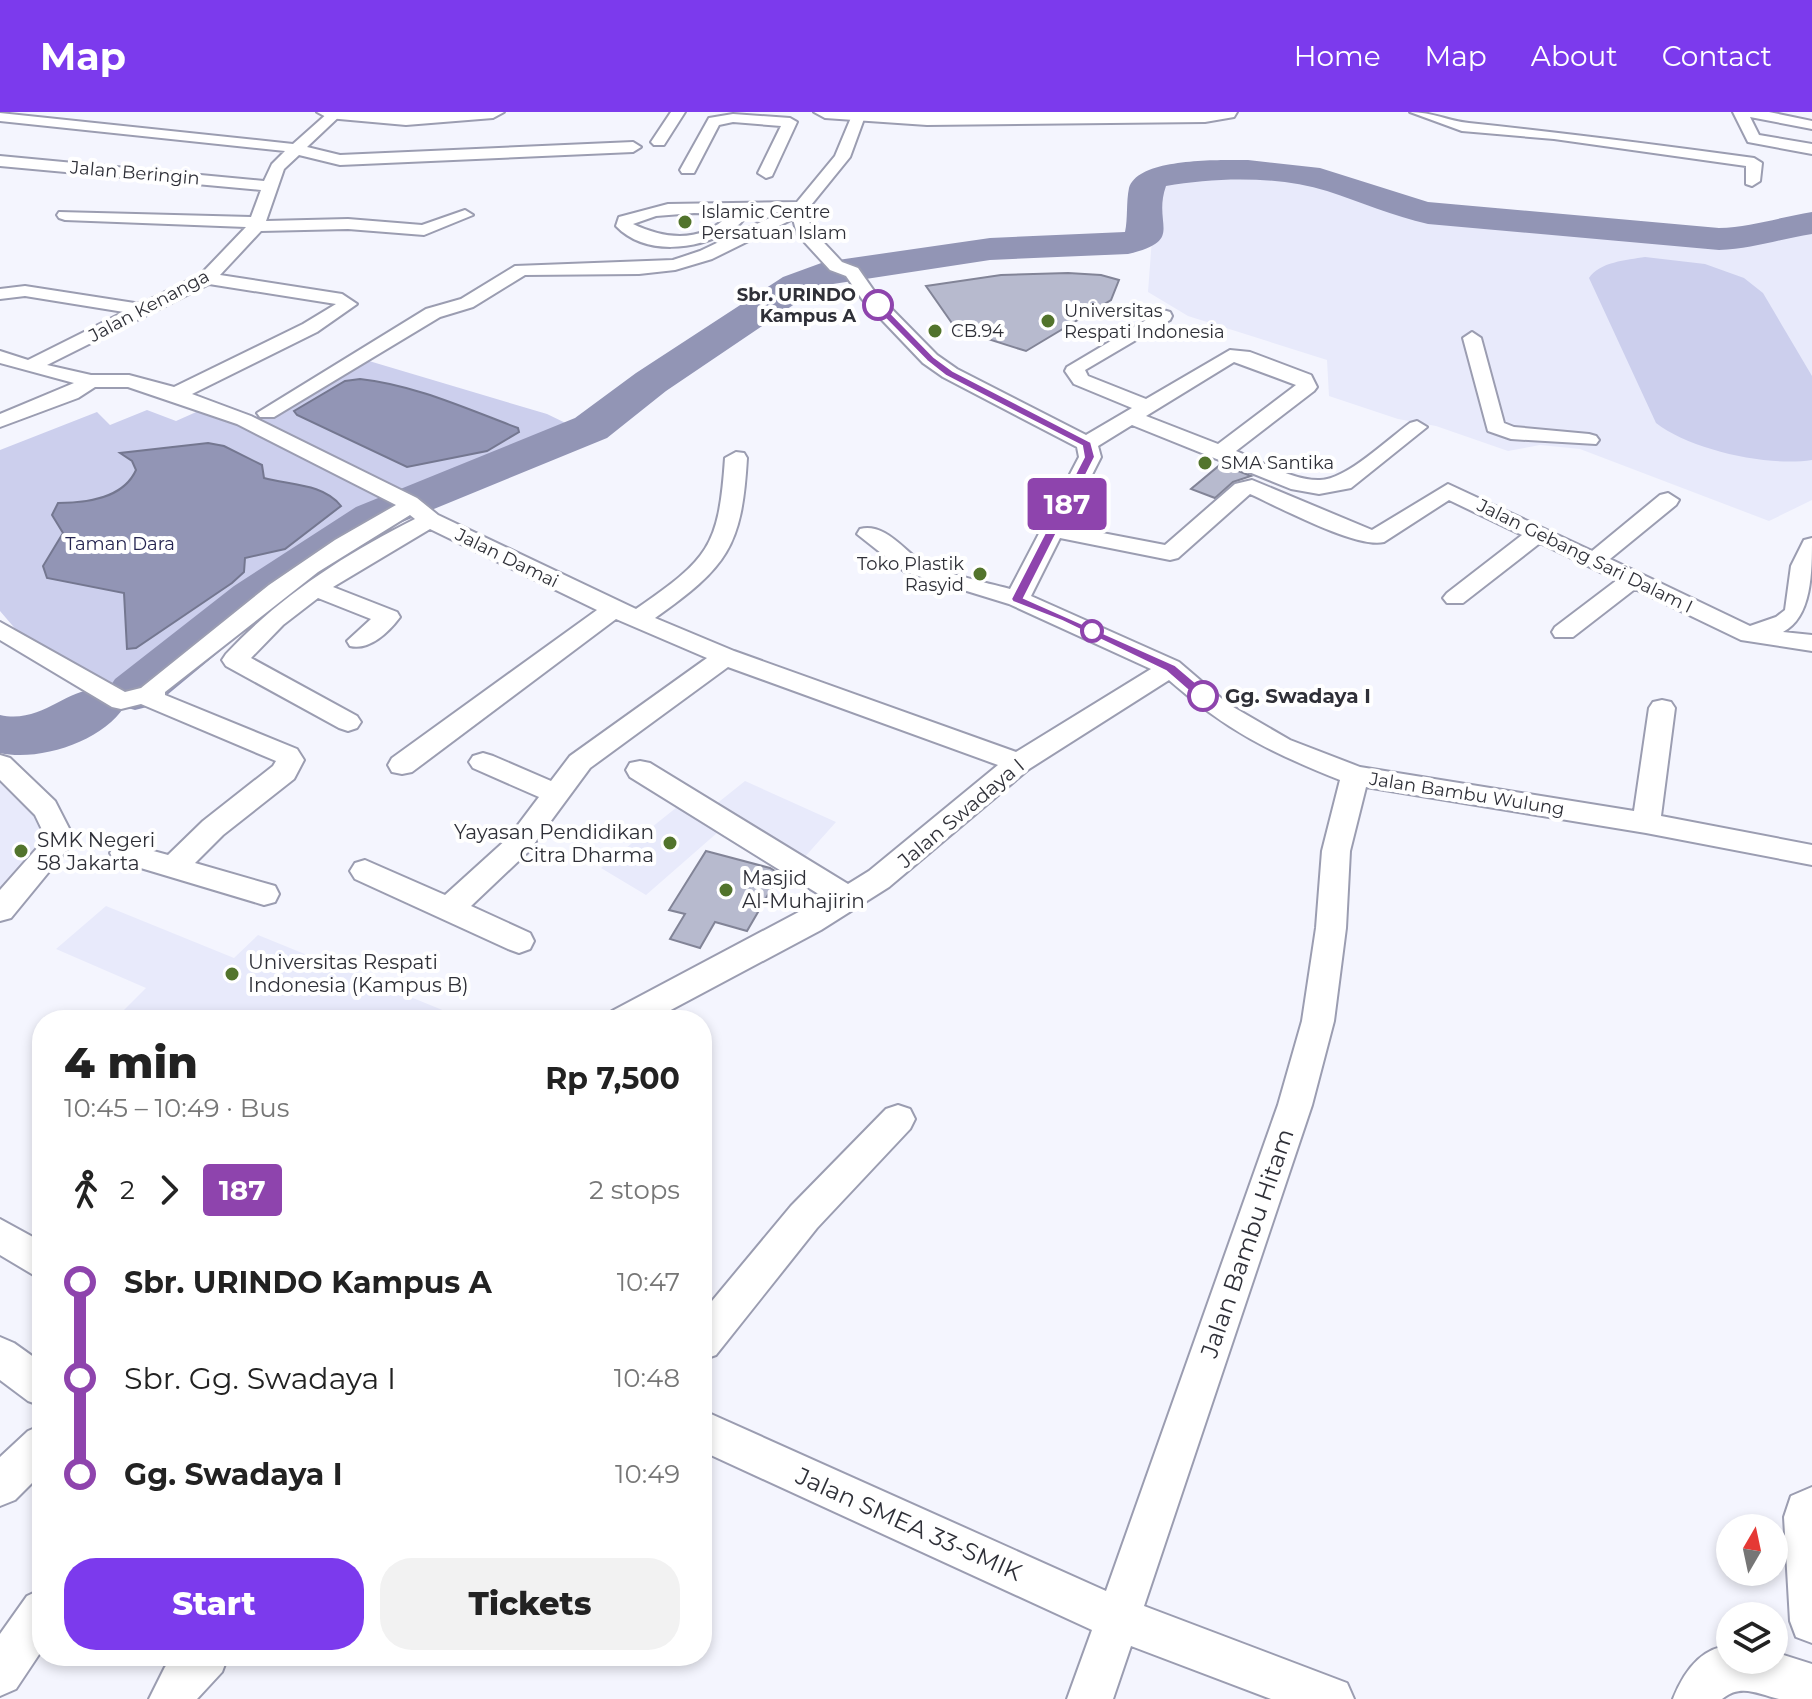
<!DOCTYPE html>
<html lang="en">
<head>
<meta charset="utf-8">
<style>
	:root { --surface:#fff; --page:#f2f2f2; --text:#222; --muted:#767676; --accent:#7c3aed }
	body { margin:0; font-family:Montserrat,sans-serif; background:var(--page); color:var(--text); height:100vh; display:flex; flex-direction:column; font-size:30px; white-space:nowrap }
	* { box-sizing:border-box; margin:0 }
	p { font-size:26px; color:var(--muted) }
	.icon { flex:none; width:44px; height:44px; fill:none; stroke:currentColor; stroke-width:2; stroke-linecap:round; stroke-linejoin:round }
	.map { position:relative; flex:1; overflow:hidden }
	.details { position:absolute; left:32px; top:898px; width:680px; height:656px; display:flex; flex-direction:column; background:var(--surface); border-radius:32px; box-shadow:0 4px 12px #0003 }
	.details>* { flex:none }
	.badge { padding:0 16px; border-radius:6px; font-size:28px; line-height:52px }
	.needle { width:52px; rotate:9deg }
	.tools { position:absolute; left:1716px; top:1402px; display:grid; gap:16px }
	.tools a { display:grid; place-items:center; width:72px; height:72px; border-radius:50%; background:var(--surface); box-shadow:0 4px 12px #0003; font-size:40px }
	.map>.badge { position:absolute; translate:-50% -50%; box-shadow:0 0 0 4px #fff }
	.legs { display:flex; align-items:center; gap:12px; height:88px; padding:0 32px; font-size:26px }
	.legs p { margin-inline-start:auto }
	.summary { display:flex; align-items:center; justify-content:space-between; height:136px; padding:0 32px }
	h1 { font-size:44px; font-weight:800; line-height:60px }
	.button { display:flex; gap:16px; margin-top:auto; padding:16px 32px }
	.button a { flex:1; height:92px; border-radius:32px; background:var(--accent); color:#fff; font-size:32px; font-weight:800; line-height:92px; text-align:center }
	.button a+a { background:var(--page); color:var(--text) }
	ul { padding:0 32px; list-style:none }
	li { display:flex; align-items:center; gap:28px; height:96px; font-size:30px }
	li i { display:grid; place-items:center; width:12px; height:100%; margin:0 10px; background:currentColor }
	li i::after { content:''; width:20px; height:20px; margin:-10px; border:6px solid; border-radius:50%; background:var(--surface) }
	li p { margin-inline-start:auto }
	li:first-child i { background:linear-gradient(#0000 50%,currentColor 0) }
	li:last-child i { background:linear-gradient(currentColor 50%,#0000 0) }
	header { display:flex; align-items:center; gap:48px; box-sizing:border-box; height:112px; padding:0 40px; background:var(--accent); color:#fff }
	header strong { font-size:38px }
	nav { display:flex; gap:44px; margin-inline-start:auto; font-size:28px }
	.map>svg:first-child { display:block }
	.built { fill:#e8eafb }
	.green { fill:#cccfed }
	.water { fill:#9295b5; stroke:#747790; stroke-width:2 }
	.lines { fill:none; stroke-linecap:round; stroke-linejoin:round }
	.river { fill:#9295b5; fill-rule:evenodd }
	.building { fill:#b7bace; stroke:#828497; stroke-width:2 }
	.street-casing { stroke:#9b9db1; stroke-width:4 }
	.secondary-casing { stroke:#9b9db1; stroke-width:4 }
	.street { fill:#fff; fill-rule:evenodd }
	.secondary { fill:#fff; fill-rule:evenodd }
	.line-1 { fill:#8e44ad; stroke:#fff; stroke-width:2 }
	.poi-dot { fill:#52742c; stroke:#fff; stroke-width:3 }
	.stop-1-dot { fill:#fff; stroke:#8e44ad; stroke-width:4 }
	.labels { text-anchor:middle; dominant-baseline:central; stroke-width:8; stroke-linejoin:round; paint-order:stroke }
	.far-street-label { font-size:18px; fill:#2f3038; stroke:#fff }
	.far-poi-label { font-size:18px; fill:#2f3038; stroke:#fff; text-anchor:start }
	.far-stop-label { font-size:18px; font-weight:bold; fill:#2f3038; stroke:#fff; text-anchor:end }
	.far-park-label { font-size:18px; fill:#252551; stroke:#fff }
	.stop-label { font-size:20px; font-weight:bold; fill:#2f3038; stroke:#fff; text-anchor:start }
	.street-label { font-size:20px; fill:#2f3038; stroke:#fff }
	.poi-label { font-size:20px; fill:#2f3038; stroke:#fff; text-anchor:start }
	.near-street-label { font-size:24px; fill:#2f3038; stroke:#fff }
</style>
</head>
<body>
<header>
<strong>Map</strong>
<nav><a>Home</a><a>Map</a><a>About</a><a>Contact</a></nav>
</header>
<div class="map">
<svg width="1812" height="1587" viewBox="0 0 1812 1587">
	<rect width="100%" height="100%" fill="#f4f5fe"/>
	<path class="built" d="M1214,62L1326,71L1395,98L1485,116L1693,135L1764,128L1812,114V388L1769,409L1580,337L1540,333L1508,339L1436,314L1398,307L1329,284L1327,248L1188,204L1148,180L1156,73L1172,65Z
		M0,668L36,700L50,726L0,790Z
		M745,669L836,710L803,747L725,714L646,783L601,756L687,687L710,697Z
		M106,794L234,846L258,823L467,908H114L146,876L56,837Z"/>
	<path class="green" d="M1645,145L1705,152L1744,166L1763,181L1812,264V348C1768,355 1691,338 1656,311L1589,166C1599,150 1627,148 1645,145Z
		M359,246L547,302L578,317L379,398L257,476L135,575L118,578L18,520L0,499V338L97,300L110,313L147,298L176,309L203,297L244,315Z"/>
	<path class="water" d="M360,267C415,273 467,297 518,316L519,320L487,339L407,355L297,303L294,299L345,269Z
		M208,331L224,334L262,353L264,366C288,373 323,371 341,394L285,437L245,446L244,460L232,471L136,536L127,537L124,481L47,466L43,454L63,421L52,403L58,391C86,391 123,387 136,358L132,349L120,341Z"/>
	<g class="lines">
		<path class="river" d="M1248,48L1320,56L1428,90L1719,116C1751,115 1781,105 1812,100V122C1779,127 1753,137 1719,138L1428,112C1393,104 1361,90 1327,79C1278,64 1217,65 1166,74C1152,114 1186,128 1128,142L990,148L833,172L811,181L666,279L607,326L390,415L272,496L155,593L135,598L124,595C103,629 39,650 0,641V603C46,613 70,569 107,579L115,567L234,474L356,395L575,306L636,261L783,165L824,150L990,126L1125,120C1128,107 1126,90 1129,76C1138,45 1222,48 1248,48Z"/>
	</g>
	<path class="building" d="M1068,161L1101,163L1119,168L1111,188L1026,239L956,217L926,174L1001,163Z
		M1221,352L1251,364L1233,370L1215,386L1191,377Z
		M706,739L770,756L780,762L747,819L715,810L700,836L670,827L685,802L669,798Z"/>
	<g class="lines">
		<defs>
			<path id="street" d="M329,0L343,1L307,35L340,43L633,30L641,35L633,40L340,53L299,43L284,57L266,109L348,107L422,113L465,98L473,103L424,123L348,117L261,119L220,163L342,182L357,192L317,220L192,282L251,304L417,386L438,403L636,497C708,447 719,436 725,346L736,340L744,341L747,346C742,435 727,455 655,506L734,539L1016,640L1151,557L1009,492L905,460L857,422L860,417C884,411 902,436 919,448C936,460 988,471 1010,477L1079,345L1077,335L943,265L923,251L862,187L846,164L830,158L797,122L793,107L712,147L675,158L639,162L525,163L473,195L440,205L274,305H260L257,301L426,197L461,187L515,154L673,148L700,139L782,100L747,102C743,111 737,114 729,119C696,138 645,144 616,114L619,105L668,92L797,90L835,44L853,1L859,0L865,4L850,45L807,98L811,117L842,150L858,156L874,179L937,243L957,257L1086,323L1132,296L1074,272L1065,259L1067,255L1163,198L1170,200L1172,204L1170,208L1085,258L1088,264L1146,287L1230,238L1250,240L1311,263L1317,275L1314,279L1236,339C1261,349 1293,369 1320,368C1346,368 1388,327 1410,311L1417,309L1427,315L1351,376L1319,382L1291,377L1132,313L1098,334L1101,345L1066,414L1165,433L1235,372L1252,368L1372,418L1448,372L1592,439L1660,383L1668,381L1679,388L1676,393L1610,447L1750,514L1776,505L1785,498L1791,454L1804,428L1812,426C1812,460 1812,505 1783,520L1812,523V539L1741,528L1635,477L1573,525H1555L1552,520L1555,515L1617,468L1540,431L1463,491H1447L1443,486L1447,481L1522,423L1449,388L1384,430C1357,437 1279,395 1250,382L1178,446L1170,448L1060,426L1031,484L1179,550L1228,592L1290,628L1360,655L1634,699L1649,596L1653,590L1662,588L1671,590L1675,596L1661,704L1812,733V753L1646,721L1366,675L1350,739L1346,816L1334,909L1312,993L1144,1494L1347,1571L1354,1587H1271L1131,1534L1113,1587H1067L1092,1518L702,1339V1298L1106,1479L1278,993L1302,909L1316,816L1322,739L1340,668C1270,640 1227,619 1169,568L1029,657L889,775L821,818L652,908H607L612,899L825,786L630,665L626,658L630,651L640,649L650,651L848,772L869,759L998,653L728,555L590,656L528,740L471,794L530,821L534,829L530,837L519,841L508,837L355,767L350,759L355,751L365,748L445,783L508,726L539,685L473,656L469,650L473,644L483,641L493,644L551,669L570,644L707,546L616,507L412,660L402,662L392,660L388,653L392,646L597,498L430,417L333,475L397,500L400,505C389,520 369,539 350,534L347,529L371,507L318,486L283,513L251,546L357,604L361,610L357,616L348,619L339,616L226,554L222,548L226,542C279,485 345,442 415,407L410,403L318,460L165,580V583L297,637L304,648L294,667L223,723L195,751L275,774L279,782L275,790L264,793L114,748L110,741L114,734L124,731L168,743L203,709L273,654L276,649L141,592L121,597L112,595L0,528V510L125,580L141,576L269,473L335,428L396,393L237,312L128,275H95L78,286L0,315V302L74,271L0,251V239L28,248L124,200L25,184L0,187V177L25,174L141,192L201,162L246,115L65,108L59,106L57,103L59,100L251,105L261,78L0,54V44L264,69L272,52L285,39L0,9V1L293,32ZM694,101L730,102C702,131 667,128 633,112L656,104ZM209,172L336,192L303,212L174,275L129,263H91L47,253ZM1234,250L1296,273L1218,332L1146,304Z
				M671,0H685L664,33H654L651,30Z
				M1410,0C1433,0 1448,9 1469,11C1564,21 1659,33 1754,46L1762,51L1760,69L1752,74L1746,72V54L1554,27L1462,19Z
				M1733,0H1769L1812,9V17L1750,5L1759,23L1812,32V42L1748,30Z
				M733,2L790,6L797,10L772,64L766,66L758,61L781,14L733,10L719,13L694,61H682L680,58L709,6Z
				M1472,220L1481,226L1504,311L1514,315L1589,322L1596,324L1599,328L1596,332L1511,327L1488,319L1463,226Z
				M0,643L10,646L55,689L75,728L11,806L0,809V778L46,726L35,703L0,668Z
				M898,993L910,997L915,1007L910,1017L817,1116L716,1243L702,1248V1201L791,1094L886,997Z
				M0,1107L42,1130V1168L0,1143Z
				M0,1225L14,1231L42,1251V1294L28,1289L0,1268Z
				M42,1313V1361L15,1388L0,1394V1345L28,1319Z
				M1812,1375V1531L1796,1525L1790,1509L1784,1405L1791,1384Z
				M42,1477V1538L16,1577L0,1584V1522L27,1484Z
				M1730,1534V1548H1774V1540L1812,1552V1587C1801,1587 1789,1587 1779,1587C1758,1582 1741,1571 1722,1587H1673C1683,1562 1700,1535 1730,1534Z
				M175,1544H228L222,1560L197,1587H149L165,1555Z"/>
			<path id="secondary" d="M317,0H504L493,6L406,13L328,6Z
				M814,0H1237L1234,5L1205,10L927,13L825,6Z"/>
		</defs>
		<use href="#street" class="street-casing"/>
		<use href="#secondary" class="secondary-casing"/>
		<use href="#street" class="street"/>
		<use href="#secondary" class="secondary"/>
	</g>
	<path class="line-1" d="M874,191H881L934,245L953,259L1091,330L1095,345L1024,486L1175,553L1208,581V587H1198L1166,559L1062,509L1013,490L1011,487L1084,345L1082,334L946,264L927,249L874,195Z"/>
	<g class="poi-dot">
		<circle cx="685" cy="110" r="8"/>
		<circle cx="1048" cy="209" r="8"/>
		<circle cx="935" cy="219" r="8"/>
		<circle cx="1205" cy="351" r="8"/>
		<circle cx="980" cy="462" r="8"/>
		<circle cx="670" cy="731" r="8"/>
		<circle cx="21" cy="739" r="8"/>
		<circle cx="726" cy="778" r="8"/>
		<circle cx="232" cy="862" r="8"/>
	</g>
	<g class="stop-1-dot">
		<circle cx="878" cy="193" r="14"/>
		<circle cx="1092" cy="519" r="10"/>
		<circle cx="1203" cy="584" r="14"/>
	</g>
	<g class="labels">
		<g class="far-street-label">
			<text transform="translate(135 61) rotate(5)">Jalan Beringin</text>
			<text transform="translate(149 194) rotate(-28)">Jalan Kenanga</text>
			<text transform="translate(1585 444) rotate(26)">Jalan Gebang Sari Dalam I</text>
			<text transform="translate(507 446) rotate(26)">Jalan Damai</text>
			<text transform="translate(1467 682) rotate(9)">Jalan Bambu Wulung</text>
		</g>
		<g class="far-poi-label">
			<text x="701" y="100">Islamic Centre<tspan x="701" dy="21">Persatuan Islam</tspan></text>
			<text x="1064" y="199">Universitas<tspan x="1064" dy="21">Respati Indonesia</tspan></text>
			<text x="951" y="219">CB.94</text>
			<text x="1221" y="351">SMA Santika</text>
			<text x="964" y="452" text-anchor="end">Toko Plastik<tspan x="964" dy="21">Rasyid</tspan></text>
		</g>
		<g class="far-stop-label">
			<text x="856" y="183">Sbr. URINDO<tspan x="856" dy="21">Kampus A</tspan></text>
		</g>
		<g class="far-park-label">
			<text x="120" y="432">Taman Dara</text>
		</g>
		<g class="stop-label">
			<text x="1225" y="584">Gg. Swadaya I</text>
		</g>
		<g class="street-label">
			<text transform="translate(961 701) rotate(-40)">Jalan Swadaya I</text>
		</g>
		<g class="poi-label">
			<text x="654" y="720" text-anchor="end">Yayasan Pendidikan<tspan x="654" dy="23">Citra Dharma</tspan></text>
			<text x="37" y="728">SMK Negeri<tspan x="37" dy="23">58 Jakarta</tspan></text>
			<text x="742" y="766">Masjid<tspan x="742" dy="23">Al-Muhajirin</tspan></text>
			<text x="248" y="850">Universitas Respati<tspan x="248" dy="23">Indonesia (Kampus B)</tspan></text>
		</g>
		<g class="near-street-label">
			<text transform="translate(1247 1131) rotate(-71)">Jalan Bambu Hitam</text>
			<text transform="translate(909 1412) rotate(24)">Jalan SMEA 33-SMIK</text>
		</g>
	</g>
</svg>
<div class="tools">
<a><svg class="needle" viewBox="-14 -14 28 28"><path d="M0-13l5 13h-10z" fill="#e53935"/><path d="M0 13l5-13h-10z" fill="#767676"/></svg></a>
<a><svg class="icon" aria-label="layers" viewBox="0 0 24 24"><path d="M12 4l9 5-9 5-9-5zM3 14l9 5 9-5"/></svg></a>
</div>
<b class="badge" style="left:1067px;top:392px;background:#8e44ad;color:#fff">187</b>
<section class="details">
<div class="summary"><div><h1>4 min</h1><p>10:45 – 10:49 · Bus</p></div><b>Rp 7,500</b></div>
<div class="legs"><svg class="icon" aria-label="walk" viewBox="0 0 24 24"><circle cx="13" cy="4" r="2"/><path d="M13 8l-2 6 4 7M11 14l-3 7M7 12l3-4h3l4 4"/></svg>2<svg class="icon" aria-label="forward" viewBox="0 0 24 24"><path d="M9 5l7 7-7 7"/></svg><b class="badge" style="background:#8e44ad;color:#fff">187</b><p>2 stops</p></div>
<ul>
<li><i style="color:#8e44ad"></i><b>Sbr. URINDO Kampus A</b><p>10:47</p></li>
<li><i style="color:#8e44ad"></i><span>Sbr. Gg. Swadaya I</span><p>10:48</p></li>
<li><i style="color:#8e44ad"></i><b>Gg. Swadaya I</b><p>10:49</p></li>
</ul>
<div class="button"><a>Start</a><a>Tickets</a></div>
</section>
</div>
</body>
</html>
